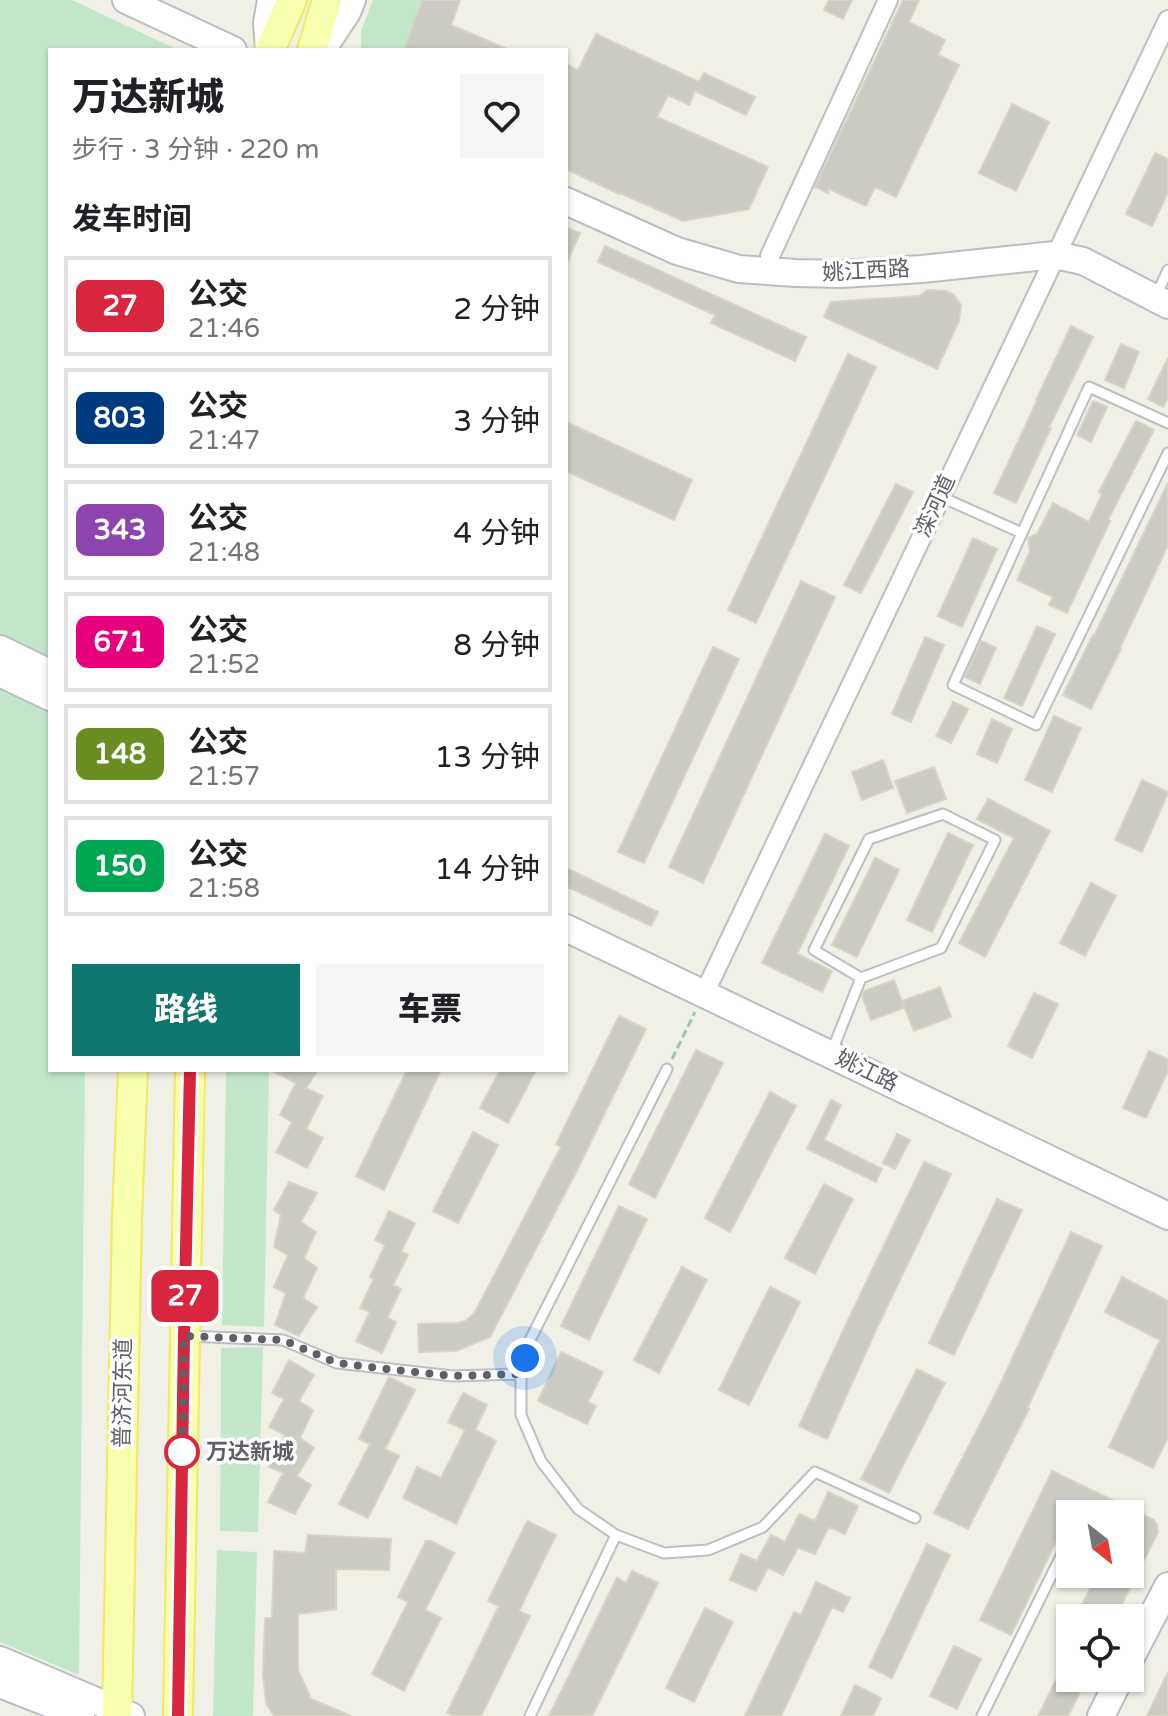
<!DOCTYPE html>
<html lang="zh">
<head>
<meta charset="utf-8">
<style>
	:root { --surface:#fff; --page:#f6f6f6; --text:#202124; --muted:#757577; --line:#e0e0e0; --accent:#0f766e }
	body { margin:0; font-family:"Varela Round","Noto Sans SC",sans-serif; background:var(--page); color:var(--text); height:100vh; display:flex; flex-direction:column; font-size:30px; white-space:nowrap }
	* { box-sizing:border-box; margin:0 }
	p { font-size:26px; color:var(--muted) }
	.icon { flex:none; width:44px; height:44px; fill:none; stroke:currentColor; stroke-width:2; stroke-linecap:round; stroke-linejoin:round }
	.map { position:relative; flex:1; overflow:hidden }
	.drawer { position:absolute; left:48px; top:48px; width:520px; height:1024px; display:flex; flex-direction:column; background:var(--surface); border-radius:0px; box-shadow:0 2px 6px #0004 }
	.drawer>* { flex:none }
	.badge { padding:0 16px; border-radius:12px; font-size:28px; line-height:52px }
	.needle { width:52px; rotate:149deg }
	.fabs { position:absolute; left:1056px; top:1500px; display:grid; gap:16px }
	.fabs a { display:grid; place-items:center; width:88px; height:88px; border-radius:0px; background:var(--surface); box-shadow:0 2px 6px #0004; font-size:40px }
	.you { position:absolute; width:40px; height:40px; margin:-20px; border:6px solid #fff; border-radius:50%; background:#1a73e8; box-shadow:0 0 0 12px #1a73e833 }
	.map>.badge { position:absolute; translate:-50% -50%; box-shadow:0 0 0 4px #fff }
	h2 { padding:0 24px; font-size:30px; line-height:72px }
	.round { display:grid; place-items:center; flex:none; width:84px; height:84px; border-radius:0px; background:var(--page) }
	.overview { display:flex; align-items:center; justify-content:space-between; height:136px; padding:0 24px }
	h1 { font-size:38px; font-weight:800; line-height:60px }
	.button { display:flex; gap:16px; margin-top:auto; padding:16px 24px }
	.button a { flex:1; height:92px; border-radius:0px; background:var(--accent); color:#fff; font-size:32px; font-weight:800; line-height:92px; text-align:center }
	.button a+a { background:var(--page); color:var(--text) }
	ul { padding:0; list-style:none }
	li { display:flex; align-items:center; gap:24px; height:100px; margin:0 16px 12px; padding:0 8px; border:4px solid var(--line); border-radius:0px }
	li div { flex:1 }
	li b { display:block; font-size:30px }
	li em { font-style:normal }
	li .badge { min-width:88px; font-weight:700; text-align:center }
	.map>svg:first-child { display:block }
	.green { fill:#c4e7cc }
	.building { fill:#cbcbc3; stroke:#d5d4c5; stroke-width:2 }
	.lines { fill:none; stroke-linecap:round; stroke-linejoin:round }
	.lane-casing { stroke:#bebec4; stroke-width:13 }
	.street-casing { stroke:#bebec4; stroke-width:22 }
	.secondary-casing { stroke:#bcbdc4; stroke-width:30 }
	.primary-casing { stroke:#efea60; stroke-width:32 }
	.path { stroke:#9dc7b3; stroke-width:3; stroke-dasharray:8 4; stroke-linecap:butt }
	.lane { stroke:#fff; stroke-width:9 }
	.street { stroke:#fff; stroke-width:18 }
	.secondary { stroke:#fff; stroke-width:26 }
	.primary { stroke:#f7feae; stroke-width:28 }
	.line-casing { stroke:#fff; stroke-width:18 }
	.line { stroke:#d7263d; stroke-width:12 }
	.walk { stroke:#5e6066; stroke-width:8; stroke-dasharray:0 14.4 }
	.stop-dot { fill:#fff; stroke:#d7263d; stroke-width:4 }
	.labels { text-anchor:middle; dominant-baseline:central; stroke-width:7; stroke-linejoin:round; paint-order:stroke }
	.street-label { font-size:22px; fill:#5e6066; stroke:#fff }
	.stop-label { font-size:22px; font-weight:bold; fill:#5e6066; stroke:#fff; text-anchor:start }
</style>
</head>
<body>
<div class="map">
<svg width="1168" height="1716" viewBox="0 0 1168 1716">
	<rect width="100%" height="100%" fill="#f0f0e6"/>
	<path class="green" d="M0,0H72L178,50H50V1070H85L79,1675L0,1642Z
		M373,0H422L405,50H361V31Z
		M226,1070H269L264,1327L222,1325Z
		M263,1347L258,1532L220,1531L221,1348Z
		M217,1550L257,1552L253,1716H213Z"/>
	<path class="building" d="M422,0H460L451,25L509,50H404Z
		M829,0H852L843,19L824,10Z
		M903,0H919L909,22L945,40L938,55L959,65L896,197L875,187L866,206L829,189L828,193L815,187Z
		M596,34L699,82L704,73L755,97L746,115L695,91L689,105L668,95L657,117L768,167L749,209L683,221L620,193L619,194L566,169V64L578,70Z
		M1012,104L1049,122L1016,191L979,173Z
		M1155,153L1168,159V193L1152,226L1126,214Z
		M566,227L580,233L566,265Z
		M605,246L806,337L795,361L711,323L715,315L598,262Z
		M928,290L946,291L954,295L961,305L959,321L937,369L824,317L831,302L919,296Z
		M1071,326L1093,337L1049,427L1051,428L1016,503L994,493L1037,401L1036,400Z
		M1121,344L1139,352L1124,388L1105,380Z
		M848,354L876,367L756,623L728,610Z
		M1168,358V397L1163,407L1148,399Z
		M1093,401L1107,407L1091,442L1077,435Z
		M1136,421L1154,430L1108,520L1110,521L1067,613L1049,605L1053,597L1017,580L1030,551L1028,538L1037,534L1053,503L1089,522L1102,494L1099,492Z
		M566,422L692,480L674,520L566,471Z
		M1168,483V545L1120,648L1121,649L1091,709L1063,695L1093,635L1094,636Z
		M896,484L913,492L861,593L844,585Z
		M973,538L997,549L962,627L938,616Z
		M801,581L835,597L703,883L669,867Z
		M1037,626L1055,634L1022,706L1004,698Z
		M925,637L944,645L911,722L892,714Z
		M981,641L996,648L980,684L965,677Z
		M713,647L739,659L644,863L618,852Z
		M953,702L968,709L951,743L936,736Z
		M1054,716L1081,728L1052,792L1025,780Z
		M992,719L1012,729L997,763L977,754Z
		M883,760L893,788L862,800L852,772Z
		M934,767L946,799L907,813L895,781Z
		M1142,780L1168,792V793L1142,852L1115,840Z
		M988,799L1050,831L985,957L959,943L1014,838L977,819Z
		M948,833L973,845L932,932L907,920Z
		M825,834L849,846L797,954L832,971L822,992L762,963Z
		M875,858L899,870L857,957L832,945Z
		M566,868L658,912L651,926L566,886Z
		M1091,883L1116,896L1085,956L1060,943Z
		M894,980L904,1008L871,1020L862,996L864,991Z
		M940,987L951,1017L914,1031L902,1001Z
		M1034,993L1058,1004L1032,1058L1008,1046Z
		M619,1016L646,1029L576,1172L490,1337L456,1351L419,1352L418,1324L457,1323L466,1321L475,1312L561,1147L556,1144Z
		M696,1050L723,1063L655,1198L629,1184Z
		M1149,1051L1168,1059V1071L1146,1118L1123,1108Z
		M271,1070H318L306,1088L323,1096L306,1129L323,1138L307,1168L276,1152L292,1122L280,1115L296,1083Z
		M407,1070H441L384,1190L356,1176Z
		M500,1070H536L508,1123L480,1108Z
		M770,1092L796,1106L730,1232L705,1218Z
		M831,1100L841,1105L824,1140L882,1169L876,1182L807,1149Z
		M473,1132L498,1145L458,1223L433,1211Z
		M897,1134L910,1140L895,1169L883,1163Z
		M924,1162L951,1174L875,1332L827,1439L799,1426L848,1320Z
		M289,1182L317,1193L301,1222L316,1232L304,1258L317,1268L303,1298L317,1307L299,1336L275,1325L286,1293L274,1287L288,1255L274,1247L281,1215L274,1210Z
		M824,1184L853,1199L815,1274L785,1258Z
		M997,1199L1022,1210L954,1355L929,1343Z
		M619,1206L647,1219L589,1340L561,1326Z
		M389,1211L415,1223L401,1252L408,1255L393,1285L401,1289L387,1318L396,1322L382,1353L356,1341L370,1312L360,1308L374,1279L370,1277L385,1245L375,1240Z
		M1071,1232L1102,1246L1027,1409H1029L968,1529L934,1513L996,1393Z
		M682,1267L707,1280L659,1373L634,1360Z
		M1122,1277L1168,1301V1437L1153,1468L1109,1447L1160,1340L1105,1312Z
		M770,1287L800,1302L749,1405L719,1390Z
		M561,1352L603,1372L588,1402L596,1406L587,1424L538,1401Z
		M289,1360L314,1375L299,1401L313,1410L300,1438L314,1448L297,1476L311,1485L295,1514L268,1502L283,1473L269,1467L285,1435L269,1427L284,1399L272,1393Z
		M917,1369L945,1383L889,1493L861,1479Z
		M389,1377L415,1390L385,1449L399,1456L368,1518L339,1504L370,1444L359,1439Z
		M463,1393L487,1405L475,1430L496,1441L456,1524L403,1498L417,1467L441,1478L465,1430L448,1422Z
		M1052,1471L1154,1520L1157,1525L1158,1532L1115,1618H1108L1082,1605L1097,1574H1130V1514H1069L1011,1635L980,1620Z
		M828,1492L858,1506L845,1534L829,1527L815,1554L798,1548L783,1575L768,1568L756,1591L730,1580L741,1554L757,1561L771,1535L785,1542L799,1514L815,1521Z
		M527,1521L556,1535L519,1611L530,1616L481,1716H454L447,1713L499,1606L488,1601Z
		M308,1535L391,1539L389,1570L336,1569V1609L298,1614V1670L311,1699L351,1716H274L266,1703L263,1674L265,1618H272L274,1551L305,1553Z
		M426,1541H431L454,1553L425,1610L441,1618L404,1691L372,1674L408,1602L398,1597Z
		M927,1544L950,1555L892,1678L869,1667Z
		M632,1571L658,1583L592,1716H549L617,1578L626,1583Z
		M816,1582L850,1598L843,1612L832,1607L781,1716H745L794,1612L801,1615Z
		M705,1608L733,1622L694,1702L666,1688Z
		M954,1646L981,1659L957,1709L930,1696Z
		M1070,1652V1678H1087L1068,1716H1038Z
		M1168,1672V1716H1147Z
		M855,1685L881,1698L873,1716H841Z"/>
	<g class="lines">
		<defs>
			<path id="lane" d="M1161,285L1168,270
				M939,496L1022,533L1089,387L1168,423
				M1022,533L953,685L1036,725L1168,453
				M832,1051L861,978L941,948L995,840L943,814L869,839L814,950L861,978
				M667,1069L529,1342L521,1374V1415L541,1461L578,1509L616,1535L664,1553L708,1550L763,1527L815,1472L915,1518
				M187,1336L283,1340L337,1363L453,1376L521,1374
				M530,1716L616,1535
				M982,1716L1070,1538"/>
			<path id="street" d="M770,256L888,0
				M704,994L1168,20"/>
			<path id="secondary" d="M126,0L233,50
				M269,50L267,23L271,0
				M322,50L347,12L352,0
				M566,201L677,251L739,269L796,273L842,274L922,269L1055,255L1083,261L1168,305
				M0,649L50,673
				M0,673L50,697
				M566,928L1168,1216
				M1130,1659L1168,1586
				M0,1660L131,1716
				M0,1684L81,1716
				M1101,1716L1120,1678"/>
			<path id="primary" d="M270,50L292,0
				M312,50L327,0
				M117,1716L127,1217L133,1070
				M178,1716L190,1070"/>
		</defs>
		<use href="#lane" class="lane-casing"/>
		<use href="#street" class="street-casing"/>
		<use href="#secondary" class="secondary-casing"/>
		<use href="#primary" class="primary-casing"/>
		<path class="path" d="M672,1059L695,1012"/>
		<use href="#lane" class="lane"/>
		<use href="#street" class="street"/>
		<use href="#secondary" class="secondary"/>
		<use href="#primary" class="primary"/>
	</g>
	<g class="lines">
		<defs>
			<path id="line" d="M178,1716L184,1336L190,1070"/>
		</defs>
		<use href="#line" class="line-casing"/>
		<use href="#line" class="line"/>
		<path class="walk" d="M182,1452V1463L184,1336L283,1340L337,1363L395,1370L453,1376L521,1374L525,1358"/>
	</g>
	<circle class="stop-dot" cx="182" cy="1452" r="16"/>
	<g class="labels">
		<g class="street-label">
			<text transform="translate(866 271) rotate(-3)">姚江西路</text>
			<text transform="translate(935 506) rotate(-65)">滦河道</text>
			<text transform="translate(867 1071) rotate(26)">姚江路</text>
			<text transform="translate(123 1393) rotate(-89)">普济河东道</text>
		</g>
		<g class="stop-label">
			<text x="206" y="1452">万达新城</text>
		</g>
	</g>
</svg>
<div class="fabs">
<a><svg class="needle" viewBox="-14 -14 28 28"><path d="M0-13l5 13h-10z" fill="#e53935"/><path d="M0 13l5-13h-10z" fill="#757577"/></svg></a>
<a><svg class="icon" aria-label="locate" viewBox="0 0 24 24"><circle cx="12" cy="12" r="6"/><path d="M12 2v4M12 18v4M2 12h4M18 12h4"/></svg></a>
</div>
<div class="you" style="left:525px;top:1358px"></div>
<b class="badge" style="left:185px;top:1296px;background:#d7263d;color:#fff">27</b>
<section class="drawer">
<div class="overview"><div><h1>万达新城</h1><p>步行 · 3 分钟 · 220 m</p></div><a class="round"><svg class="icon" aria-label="heart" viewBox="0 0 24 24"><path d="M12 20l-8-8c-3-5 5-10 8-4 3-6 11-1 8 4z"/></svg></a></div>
<h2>发车时间</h2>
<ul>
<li><span class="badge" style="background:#d7263d;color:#fff">27</span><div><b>公交</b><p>21:46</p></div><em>2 分钟</em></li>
<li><span class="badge" style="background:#003b80;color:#fff">803</span><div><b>公交</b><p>21:47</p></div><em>3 分钟</em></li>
<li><span class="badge" style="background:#8e44ad;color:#fff">343</span><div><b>公交</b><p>21:48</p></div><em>4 分钟</em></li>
<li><span class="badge" style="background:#e6007e;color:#fff">671</span><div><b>公交</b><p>21:52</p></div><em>8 分钟</em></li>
<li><span class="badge" style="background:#6b8e23;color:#fff">148</span><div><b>公交</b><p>21:57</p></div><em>13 分钟</em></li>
<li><span class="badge" style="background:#00a651;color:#fff">150</span><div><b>公交</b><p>21:58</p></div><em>14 分钟</em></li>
</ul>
<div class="button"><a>路线</a><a>车票</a></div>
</section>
</div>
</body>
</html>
